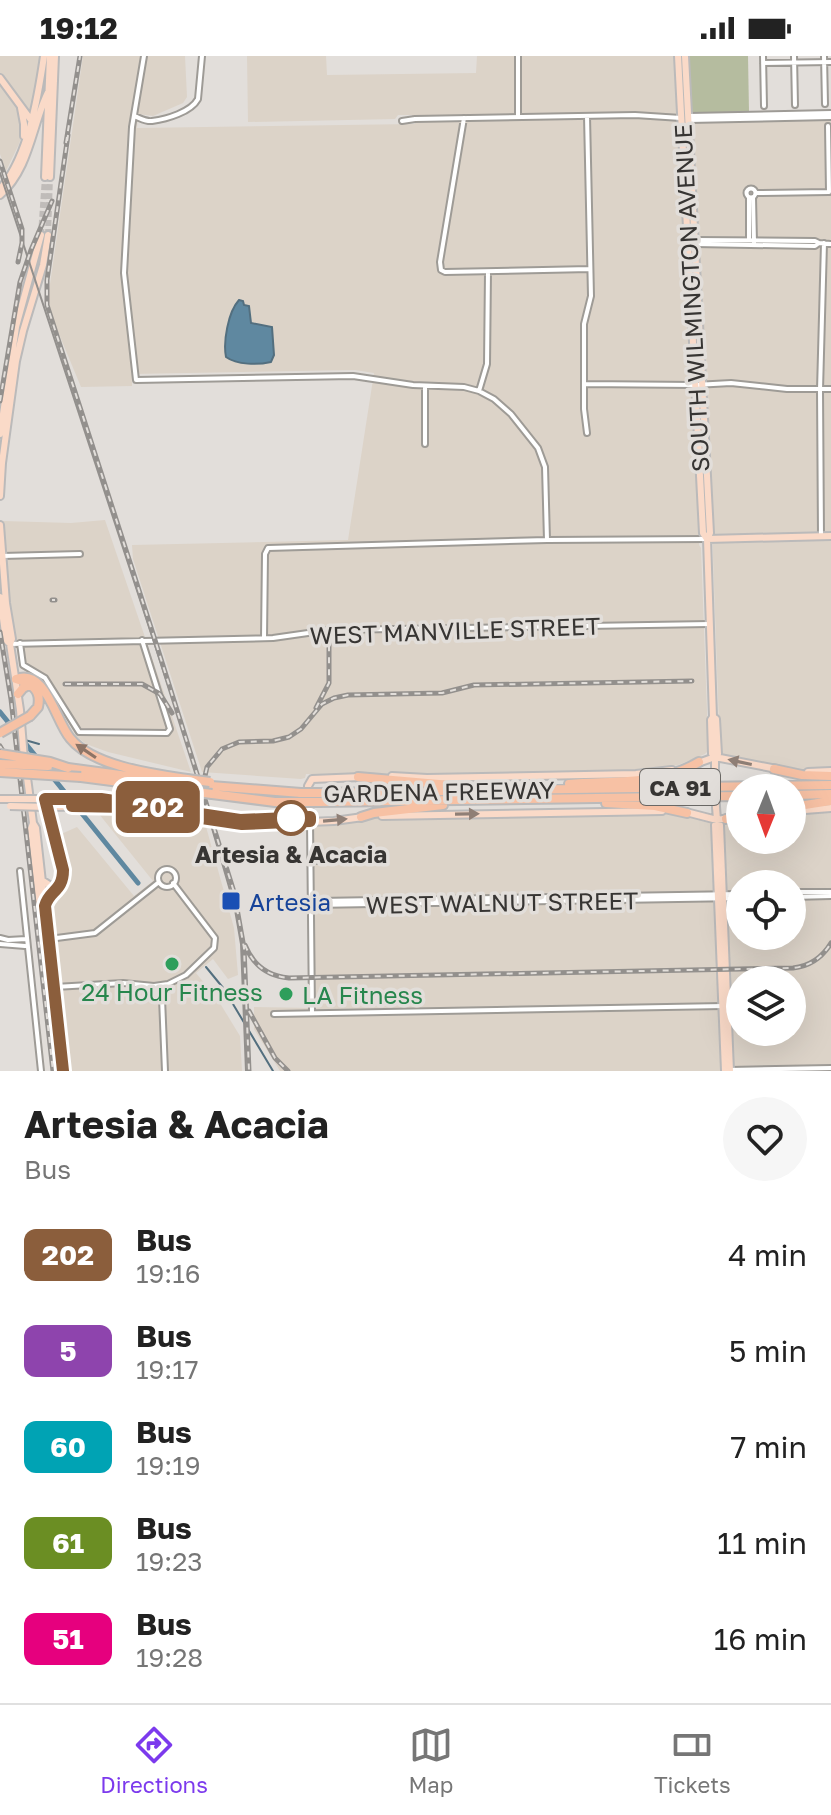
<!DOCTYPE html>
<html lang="en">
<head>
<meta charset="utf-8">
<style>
	:root { --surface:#fff; --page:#f6f6f6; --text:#222; --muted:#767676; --line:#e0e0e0; --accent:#7c3aed }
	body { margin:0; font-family:"Golos Text",sans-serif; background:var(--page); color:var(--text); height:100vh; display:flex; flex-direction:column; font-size:30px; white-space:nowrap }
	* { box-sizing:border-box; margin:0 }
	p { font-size:26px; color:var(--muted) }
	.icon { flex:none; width:44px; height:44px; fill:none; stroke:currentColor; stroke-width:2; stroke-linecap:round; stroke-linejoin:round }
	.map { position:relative; height:1015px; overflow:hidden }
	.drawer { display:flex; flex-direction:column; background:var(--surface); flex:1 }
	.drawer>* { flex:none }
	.badge { padding:0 16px; border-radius:12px; font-size:28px; line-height:52px }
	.needle { width:52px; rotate:181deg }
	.buttons { position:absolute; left:726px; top:718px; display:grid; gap:16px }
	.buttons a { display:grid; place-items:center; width:80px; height:80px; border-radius:50%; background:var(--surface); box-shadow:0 8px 32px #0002; font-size:40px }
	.map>.badge { position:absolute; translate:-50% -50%; box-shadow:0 0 0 4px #fff }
	.round { display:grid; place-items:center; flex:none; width:84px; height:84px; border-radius:42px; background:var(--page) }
	.head { display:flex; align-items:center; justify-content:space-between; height:136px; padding:0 24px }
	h1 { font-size:38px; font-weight:700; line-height:60px }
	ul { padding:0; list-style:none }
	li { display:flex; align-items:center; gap:24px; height:96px; padding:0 24px }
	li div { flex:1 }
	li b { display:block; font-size:30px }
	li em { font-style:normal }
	li .badge { min-width:88px; font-weight:700; text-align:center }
	.status { display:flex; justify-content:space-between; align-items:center; height:56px; padding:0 40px; background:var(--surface); direction:ltr }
	.status svg { height:22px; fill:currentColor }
	.tab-bar { display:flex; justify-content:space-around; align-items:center; height:112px; border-top:2px solid var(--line); background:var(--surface); font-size:22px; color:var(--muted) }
	.tab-bar a { display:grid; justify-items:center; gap:4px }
	.tab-bar .selected { color:var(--accent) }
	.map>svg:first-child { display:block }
	.built { fill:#dcd3c8; fill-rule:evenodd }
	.green { fill:#b5bc9f }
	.water { fill:#5f88a0; stroke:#536f7f; stroke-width:2 }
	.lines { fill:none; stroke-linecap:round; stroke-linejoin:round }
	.stream { stroke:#536f7f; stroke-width:2 }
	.river { stroke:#5f88a0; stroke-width:5 }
	.major-tunnel { stroke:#c0bcb9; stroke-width:6; stroke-dasharray:6 3; stroke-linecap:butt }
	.minor-casing { stroke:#9e9b96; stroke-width:8 }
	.major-casing { stroke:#bbbaba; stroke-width:10 }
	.highway-casing { stroke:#bbbaba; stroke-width:12 }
	.minor { stroke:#fff; stroke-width:4 }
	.major { stroke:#fadac8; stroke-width:6 }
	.highway { stroke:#f7c1a4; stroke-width:8 }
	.tram { stroke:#93908d; stroke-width:2 }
	.rail-casing { stroke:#93908d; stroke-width:5 }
	.rail { stroke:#e2deda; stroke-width:2; stroke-dasharray:6; stroke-linecap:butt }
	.major-bridge-casing { stroke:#bbbaba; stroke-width:10; stroke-linecap:butt }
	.highway-bridge-casing { stroke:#bbbaba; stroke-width:12; stroke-linecap:butt }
	.major-bridge { stroke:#fadac8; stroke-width:6 }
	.highway-bridge { stroke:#f7c1a4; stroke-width:8 }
	.oneway { fill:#8d7466 }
	.oneway2 { fill:#8f7f76 }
	.line-casing { stroke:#fff; stroke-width:18 }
	.line { stroke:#8b5e3c; stroke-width:12 }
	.stop-dot { fill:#fff; stroke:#8b5e3c; stroke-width:4 }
	.transit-dot { fill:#1a4fb4; stroke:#e2deda; stroke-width:3 }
	.leisure-dot { fill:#2e9e5b; stroke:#e2deda; stroke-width:3 }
	.labels { text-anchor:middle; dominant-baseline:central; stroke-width:7; stroke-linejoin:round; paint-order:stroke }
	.shield { fill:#e2deda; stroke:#6a6865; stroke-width:2 }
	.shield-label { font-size:22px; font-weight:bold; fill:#373533 }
	.street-label { font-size:24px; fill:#373533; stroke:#e2deda }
	.stop-label { font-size:24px; font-weight:bold; fill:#373533; stroke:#e2deda }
	.transit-label { font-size:24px; fill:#164399; stroke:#e2deda; text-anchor:start }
	.leisure-label { font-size:24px; fill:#27864d; stroke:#e2deda }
</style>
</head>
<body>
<div class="status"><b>19:12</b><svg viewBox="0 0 49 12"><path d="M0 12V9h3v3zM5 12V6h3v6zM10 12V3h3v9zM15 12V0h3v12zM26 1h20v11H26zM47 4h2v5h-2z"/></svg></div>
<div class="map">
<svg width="831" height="1015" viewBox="0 0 831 1015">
	<rect width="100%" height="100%" fill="#e2deda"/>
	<path class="built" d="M0,0H41L33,45L19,88L6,115L0,98Z
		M83,0H185L187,41L183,47L153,60L138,58L137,72L415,68L412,59H398L395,63L248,66L247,0H326L327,19L476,17L477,0H676L691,336L700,475L699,489L701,492L707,655V696L705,698L678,709L647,715L425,719L306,718L305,722L301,723L202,716L133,503L132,489L348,484L374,317L355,314L132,318V330L81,331L52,261L48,242Z
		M831,64V713L791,714L723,700L720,697L710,417L691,69L693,66Z
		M105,464L191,716L108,696L86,688L76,680L54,641L39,622L20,612L8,540L3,465L71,467Z
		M95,753H118L205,767L234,872L238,919L228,923L213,903L196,917L218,944L240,980L242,1015H68L49,847L52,839L71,823L59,779L77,771L134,840L153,825Z
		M831,756V1009L733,1010L724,767L740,765V784H792V758ZM740,828H792V880H740ZM740,924H792V976H740Z
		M673,758L712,766L721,1015H280L254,973V951L314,952V772L319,769L365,762Z"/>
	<path class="green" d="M687,0H748L749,56H691Z"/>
	<path class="water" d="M239,244L243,245L244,249L249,250L251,267L272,271L274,299L271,306C258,309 237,309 226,301C223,286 228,256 239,244Z"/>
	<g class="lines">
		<path class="stream" d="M25,684L39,688
			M206,911L224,933L273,1015"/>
		<path class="river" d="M0,656L138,827"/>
		<path class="major-tunnel" d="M41,179L45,121
			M48,179L50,121"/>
		<defs>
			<path id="minor" d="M144,0L132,71L124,217L136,324L353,320L413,329L464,331L479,335L494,343L511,358L538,392L545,411L547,484
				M763,0L764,50
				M794,0L795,49
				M824,0L825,48
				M763,7L831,6
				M134,60C140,62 146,66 152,65C167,63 191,56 198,43L202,0
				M689,60L831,57
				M518,61V0
				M464,62L440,206L441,214L445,216L590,213
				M689,64L831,61
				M402,65L415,63L635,59L681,62
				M746.5 137a4.5 4.5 0 1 1 9 0a4.5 4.5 0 1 1-9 0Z
				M756,137L829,136L828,70
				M749,141V183
				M753,141L754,187
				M694,184L815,185L819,187L831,188
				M688,186L695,188L815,190L819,187
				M584,328L695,329L731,327L787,333H831
				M425,330V388
				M479,335L487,308L488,216
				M587,377L584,353V268L591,240L587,60
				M821,480L820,334L824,187
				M2,500L80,498
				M264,582L265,498L268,492L547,484L706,483
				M20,587L23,609L45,622L79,676L167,677L170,673L142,584
				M10,588L273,582L329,574L710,568
				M310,765L312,957
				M310,805L344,804
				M158 822a9 9 0 1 1 18 0a9 9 0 1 1-18 0Z
				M20,815L41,1015
				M792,836H831
				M792,841L831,840
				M310,849L318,845L740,838
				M313,849L740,842
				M0,882L8,884L26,883
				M49,883L95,877L159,826
				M0,888L25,890
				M159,930L162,942L165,1015
				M55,931L123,927L154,930L168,928L186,919L214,892L215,882L173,827
				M274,958L724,950
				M730,1014L831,1012"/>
			<path id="major" d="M678,0L703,477L707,483
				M685,0L710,477L707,483L713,661L711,664L712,698L715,701V720
				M0,22L31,64
				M21,52L24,68V80
				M45,121L50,0
				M50,121L55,0
				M0,133C28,102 38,41 44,0
				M0,139C33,110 32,60 54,25
				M0,378L16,271L41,179
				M0,440L2,407L16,305L23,275L43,209L48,179
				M0,469L6,547L12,583L10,588L20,654L24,703
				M707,483L831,480
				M0,541L6,584L10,588
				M713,661L716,663L718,698L715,701
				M698,707L715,701L777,713
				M26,714L33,767L31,773L58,1015
				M808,716L831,715
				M392,720L427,722L636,718L672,714
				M0,743H10
				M46,751L120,750L199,762
				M716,751L717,764L720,769L730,1015
				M792,755L831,752
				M686,756L717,764L729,762
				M382,760L662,755
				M218,761L252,764L310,761
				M717,764L715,769L725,1015
				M219,765L259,768L334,765L363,761
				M310,765L308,730L312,723L361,721
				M33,767L36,772L63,1015
				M43,825L54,832
				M45,850C48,839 59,836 62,824C67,810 48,761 45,743H101L198,758"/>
			<path id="highway" d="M18,638L23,632L30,628
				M30,660L38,651C42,633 31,628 16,623C46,612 55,664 70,682C92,710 153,718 187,723
				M68,712L172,726
				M774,713L802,719L831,720
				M81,721L189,735
				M358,721L462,730
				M569,728C613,724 659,730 699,706
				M211,730L301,737
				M319,737L831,729
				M212,738L275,746H301
				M792,739L831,738
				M319,746L740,740
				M606,747L655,750L687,757
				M792,751L831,745
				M361,761L374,757L443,749
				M726,763L740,760"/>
		</defs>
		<use href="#minor" class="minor-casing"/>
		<use href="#major" class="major-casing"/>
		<use href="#highway" class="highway-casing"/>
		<use href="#minor" class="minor"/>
		<use href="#major" class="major"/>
		<use href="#highway" class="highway"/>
		<path class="tram" d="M0,117L189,693L234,848L241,888L246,1015"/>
		<defs>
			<path id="rail" d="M68,79L47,224V249L155,584L234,836L244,892L249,1015
				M66,87L80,0
				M0,105L22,173V187L18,206
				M0,345L20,226L31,194L52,145
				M52,544H55
				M0,576L11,643L53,1015
				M65,628H142L160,638L172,657
				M316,652L329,627V588
				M0,690L8,703L12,719
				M203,729L207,711L222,693L239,686L273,685L289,681L301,673L322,648L334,642L348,639L442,637L474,629L692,625
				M245,889C253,909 267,920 289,922L793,912C810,910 822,902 831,887
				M249,955L275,1002L288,1015"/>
		</defs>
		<use href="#rail" class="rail-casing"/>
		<use href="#rail" class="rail"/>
		<defs>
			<path id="major-bridge" d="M715,720L716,751
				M10,743H45
				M10,750L46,751
				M198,758L218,761
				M199,762L219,765"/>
			<path id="highway-bridge" d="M0,677L30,660
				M0,698L50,706L68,712
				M0,708L48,710
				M0,716L81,721
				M187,723L210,726
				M189,735L212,738
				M301,737H319
				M301,746H319"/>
		</defs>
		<use href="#major-bridge" class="major-bridge-casing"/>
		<use href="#highway-bridge" class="highway-bridge-casing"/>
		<use href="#major-bridge" class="major-bridge"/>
		<use href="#highway-bridge" class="highway-bridge"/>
	</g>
	<defs><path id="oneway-solid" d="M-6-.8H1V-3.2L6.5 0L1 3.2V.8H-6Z" transform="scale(2)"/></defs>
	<use class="oneway" href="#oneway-solid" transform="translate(86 695) rotate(-146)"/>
	<g class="oneway2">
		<use href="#oneway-solid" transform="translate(740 706) rotate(-168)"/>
		<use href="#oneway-solid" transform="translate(467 758) rotate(-1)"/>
		<use href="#oneway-solid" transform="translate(335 764) rotate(-5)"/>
	</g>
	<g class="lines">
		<defs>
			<path id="line" d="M63,1015L45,850C49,834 63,836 63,814L45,743H101L240,764L310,761V765L242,768L128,751L72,750"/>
		</defs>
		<use href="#line" class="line-casing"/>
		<use href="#line" class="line"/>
	</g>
	<circle class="stop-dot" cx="291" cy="762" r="16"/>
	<rect class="transit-dot" x="221" y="835" width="20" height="20" rx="4"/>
	<g class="leisure-dot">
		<circle cx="172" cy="908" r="8"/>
		<circle cx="286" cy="938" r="8"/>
	</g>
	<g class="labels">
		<rect class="shield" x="640" y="713" width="80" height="36" rx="6"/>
		<g class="shield-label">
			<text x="680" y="731">CA 91</text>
		</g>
		<g class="street-label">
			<text transform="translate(691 242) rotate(-93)">SOUTH WILMINGTON AVENUE</text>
			<text transform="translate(455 574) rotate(-2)">WEST MANVILLE STREET</text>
			<text transform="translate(439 735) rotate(-1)">GARDENA FREEWAY</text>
			<text transform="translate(502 846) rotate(-1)">WEST WALNUT STREET</text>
		</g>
		<g class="stop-label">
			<text x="291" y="797">Artesia &amp; Acacia</text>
		</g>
		<g class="transit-label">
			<text x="249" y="845">Artesia</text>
		</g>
		<g class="leisure-label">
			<text x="172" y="935">24 Hour Fitness</text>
			<text x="302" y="938" text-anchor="start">LA Fitness</text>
		</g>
	</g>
</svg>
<div class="buttons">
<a><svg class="needle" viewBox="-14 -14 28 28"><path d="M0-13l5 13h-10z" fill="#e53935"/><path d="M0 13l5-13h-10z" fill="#767676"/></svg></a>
<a><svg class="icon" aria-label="locate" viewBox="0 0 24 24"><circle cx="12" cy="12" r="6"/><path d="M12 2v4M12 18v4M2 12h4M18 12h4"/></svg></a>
<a><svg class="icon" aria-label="layers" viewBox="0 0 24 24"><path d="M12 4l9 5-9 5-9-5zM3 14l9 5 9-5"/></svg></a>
</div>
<b class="badge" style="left:158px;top:751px;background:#8b5e3c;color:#fff">202</b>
</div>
<section class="drawer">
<div class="head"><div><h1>Artesia &amp; Acacia</h1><p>Bus</p></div><a class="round"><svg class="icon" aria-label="heart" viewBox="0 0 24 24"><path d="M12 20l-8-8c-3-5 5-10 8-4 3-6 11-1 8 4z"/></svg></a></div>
<ul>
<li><span class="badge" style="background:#8b5e3c;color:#fff">202</span><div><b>Bus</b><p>19:16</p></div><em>4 min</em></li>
<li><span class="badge" style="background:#8e44ad;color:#fff">5</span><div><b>Bus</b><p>19:17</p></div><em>5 min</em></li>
<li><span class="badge" style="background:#00a3b4;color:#fff">60</span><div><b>Bus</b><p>19:19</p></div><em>7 min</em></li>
<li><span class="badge" style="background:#6b8e23;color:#fff">61</span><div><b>Bus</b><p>19:23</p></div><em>11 min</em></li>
<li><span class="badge" style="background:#e6007e;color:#fff">51</span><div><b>Bus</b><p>19:28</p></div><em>16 min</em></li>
</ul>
</section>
<nav class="tab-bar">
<a class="selected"><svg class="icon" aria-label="directions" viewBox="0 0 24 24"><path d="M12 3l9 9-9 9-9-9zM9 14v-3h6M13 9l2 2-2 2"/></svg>Directions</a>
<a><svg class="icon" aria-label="map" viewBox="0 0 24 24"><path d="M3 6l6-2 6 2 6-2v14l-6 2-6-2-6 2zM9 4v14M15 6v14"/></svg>Map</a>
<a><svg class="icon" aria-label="tickets" viewBox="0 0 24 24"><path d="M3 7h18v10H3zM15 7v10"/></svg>Tickets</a>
</nav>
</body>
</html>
